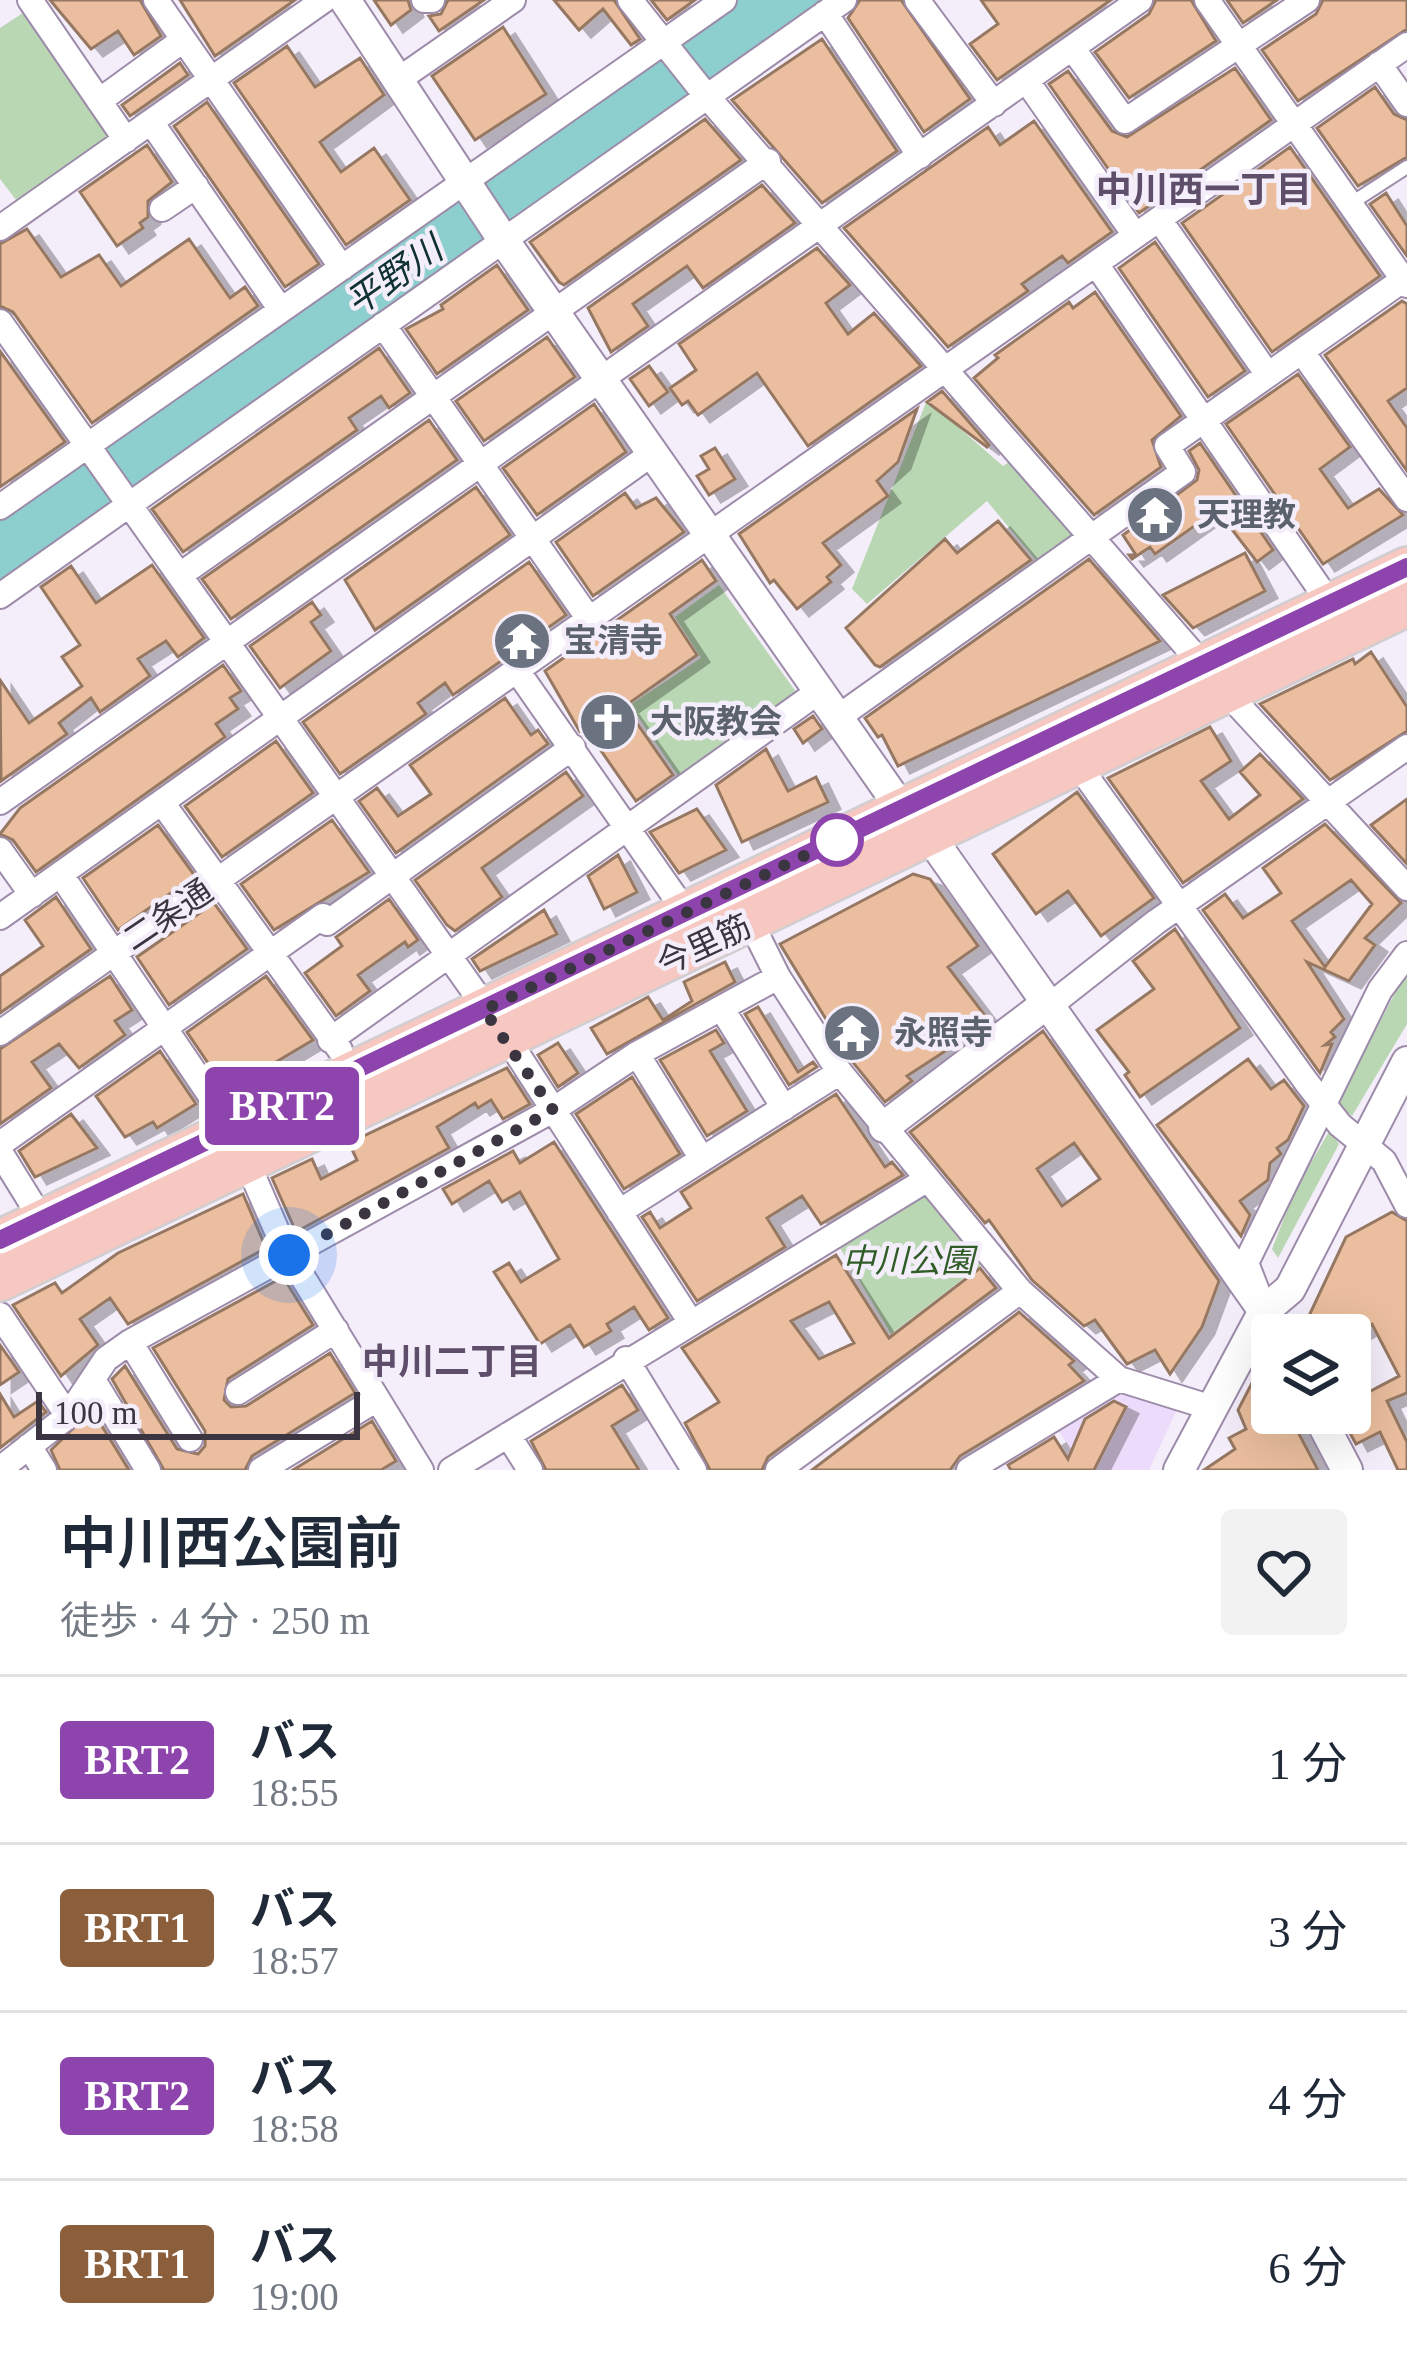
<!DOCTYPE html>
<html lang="ja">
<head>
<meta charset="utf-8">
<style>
	:root { --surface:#fff; --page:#f2f2f3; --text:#1f2937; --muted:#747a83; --line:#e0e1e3 }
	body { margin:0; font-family:"Times New Roman","Noto Sans JP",serif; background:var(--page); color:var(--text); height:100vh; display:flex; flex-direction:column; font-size:45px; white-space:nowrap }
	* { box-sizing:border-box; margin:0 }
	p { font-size:39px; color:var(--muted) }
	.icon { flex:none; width:66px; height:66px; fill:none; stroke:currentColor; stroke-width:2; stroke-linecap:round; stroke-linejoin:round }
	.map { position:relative; height:1470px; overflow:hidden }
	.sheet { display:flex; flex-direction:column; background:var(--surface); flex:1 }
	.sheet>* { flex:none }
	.badge { padding:0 24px; border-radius:9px; font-size:42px; line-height:78px }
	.controls { position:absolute; left:1251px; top:1314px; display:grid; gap:24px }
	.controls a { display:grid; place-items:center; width:120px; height:120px; border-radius:12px; background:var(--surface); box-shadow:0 12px 48px #0002; font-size:60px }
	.scale { position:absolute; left:36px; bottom:30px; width:324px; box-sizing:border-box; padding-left:12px; border:6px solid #3b3441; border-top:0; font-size:33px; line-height:42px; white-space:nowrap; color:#3b3441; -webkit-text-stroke:9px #f4edfa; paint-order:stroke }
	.you { position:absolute; width:60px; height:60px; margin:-30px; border:9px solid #fff; border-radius:50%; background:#1a73e8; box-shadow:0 0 0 18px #1a73e833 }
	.map>.badge { position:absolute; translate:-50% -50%; box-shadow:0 0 0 6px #fff }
	.round { display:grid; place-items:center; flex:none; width:126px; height:126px; border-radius:12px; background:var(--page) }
	.summary { display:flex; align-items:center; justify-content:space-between; height:204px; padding:0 60px }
	h1 { font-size:57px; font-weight:600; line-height:90px }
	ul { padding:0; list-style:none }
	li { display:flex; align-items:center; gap:36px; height:168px; padding:0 60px; border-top:3px solid var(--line) }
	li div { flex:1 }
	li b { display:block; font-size:45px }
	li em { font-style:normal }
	li .badge { min-width:132px; font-weight:700; text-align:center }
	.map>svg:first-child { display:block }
	.built { fill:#eddbfb }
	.green { fill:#b9d7b3 }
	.water { fill:#8dcece }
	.building { fill:#eabe9e; stroke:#967862; stroke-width:3; fill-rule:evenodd; filter:url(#shadow) }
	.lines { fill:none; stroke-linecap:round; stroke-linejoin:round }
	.service-casing { stroke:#9d8baa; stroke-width:16 }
	.minor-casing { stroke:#9d8baa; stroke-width:28 }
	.tertiary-casing { stroke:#9d8baa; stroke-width:34 }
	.primary-casing { stroke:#d0ced1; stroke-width:44 }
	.service { stroke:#fff; stroke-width:12 }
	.minor { stroke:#fff; stroke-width:24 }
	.tertiary { stroke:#fff; stroke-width:30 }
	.primary { stroke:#f7c7c1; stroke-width:39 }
	.path-bridge { stroke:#928b98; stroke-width:4.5; stroke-dasharray:12 6; stroke-linecap:butt }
	.line-casing { stroke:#fff; stroke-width:27 }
	.line { stroke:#8e44ad; stroke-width:18 }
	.walk { stroke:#3b3441; stroke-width:12; stroke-dasharray:0 21.6 }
	.stop-dot { fill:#fff; stroke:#8e44ad; stroke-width:6 }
	.labels { text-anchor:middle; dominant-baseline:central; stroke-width:9; stroke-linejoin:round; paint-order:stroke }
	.worship-label { font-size:33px; font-weight:bold; fill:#5b616d; stroke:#f4edfa; text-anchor:start }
	.street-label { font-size:33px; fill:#3b3441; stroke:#f4edfa }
	.park-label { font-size:33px; font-style:italic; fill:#2f5c27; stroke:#f4edfa }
	.neighbourhood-label { font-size:36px; font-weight:bold; fill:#5e4e6a; stroke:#f4edfa }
	.water-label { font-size:36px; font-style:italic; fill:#103131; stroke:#f4edfa }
</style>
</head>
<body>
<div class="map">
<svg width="1407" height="1470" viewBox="0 0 1407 1470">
	<defs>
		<filter id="shadow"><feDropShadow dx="12" dy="7" stdDeviation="0" flood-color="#0004"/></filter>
	</defs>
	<rect width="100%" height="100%" fill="#f4edfa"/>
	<path class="built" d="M1114,1389L1178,1407L1149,1470H1086L1057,1429Z"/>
	<path class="green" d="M26,11L114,141L20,205L0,179V28Z
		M927,400L1003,466L1015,458L1081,536L1040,565L987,501L867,604L852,589Z
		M719,585L799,696L681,780L630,705L701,658L675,617Z
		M1407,970V1024L1352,1116L1337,1104Z
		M1330,1130L1339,1144L1278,1258L1272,1249L1295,1190Z
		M918,1197H929L985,1262L891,1334L840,1248Z"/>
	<path class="water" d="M737,0H836L0,587V517Z"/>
	<path class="building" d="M50,0H140L161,36L134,55L118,31L91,49Z
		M180,0H295L215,56Z
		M374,0H408L411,10L391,25Z
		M448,0H484L439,31L429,16L441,14Z
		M554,0H614L640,39L631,45L603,9L579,30Z
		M651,0H695L667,20Z
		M860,0H901L970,99L924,132L848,18Z
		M981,0H1111L997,80L970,44L998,24Z
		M1156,0H1191L1216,41L1129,98L1095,52L1149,14Z
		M1227,0H1277L1243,23Z
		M1323,0H1407V29L1298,101L1262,50L1316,14Z
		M503,27L546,94L475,140L432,76Z
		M822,39L897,151L822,203L732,100Z
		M287,46L315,87L360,58L384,95L320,142L341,172L374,148L410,200L346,245L234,83Z
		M180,63L188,75L130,116L122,105Z
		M1235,68L1271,120L1139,213L1049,84L1068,71L1112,131L1127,137Z
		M1375,87L1394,114L1407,120V157L1358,186L1317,128Z
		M207,102L319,264L285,287L174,126Z
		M705,119L741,160L564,285L559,282L530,242Z
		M1034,121L1112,232L1068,263L1062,256L1022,284L1028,291L948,347L844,228L988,127L1000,145Z
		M147,145L172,182L148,201V217L140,223L143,228L117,246L80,192Z
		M1290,147L1380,276L1272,352L1182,223Z
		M762,185L795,223L703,288L687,266L633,304L648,326L611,352L588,308Z
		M1386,193L1407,226V256L1370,204Z
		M27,229L61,277L99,255L121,286L189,239L230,298L245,287L258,306L92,423L13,312L0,306V244Z
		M1155,242L1245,371L1208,397L1119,268Z
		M817,248L850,285L826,303L848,334L874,313L921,366L808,446L757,373L698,415L688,401L682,405L670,388L696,370L679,344Z
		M497,265L528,310L437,374L406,329L443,309L441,305Z
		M1095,292L1181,416L1152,440L1161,467L1094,515L974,378L998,358L995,355L1069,302L1073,308Z
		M1402,301L1407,304V388L1388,401L1407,428V471L1325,355Z
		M547,337L575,377L484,441L456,401Z
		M379,348L410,393L389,408L381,396L349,418L357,430L183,552L152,509Z
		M0,351L65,442L0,487Z
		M649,366L668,392L649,406L630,379Z
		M1298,374L1350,447L1320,469L1348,508L1379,489L1403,515L1323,564L1226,424Z
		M942,391L989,445L987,447L927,402Z
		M594,404L626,452L537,515L503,468Z
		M917,409L898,462L877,481L888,496L823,543L841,565L827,577L831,582L797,609L774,580L770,583L739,534Z
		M429,420L457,460L231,619L202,579Z
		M1200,443L1273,550L1257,562L1217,510L1155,554L1150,547L1132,559L1129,555H1136L1123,535L1197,480L1199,470L1189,451Z
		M715,448L735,479L709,495L697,476L709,469L701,456Z
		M476,487L510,535L375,630L345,580Z
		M625,493L636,508L656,498L684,532L593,596L556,542Z
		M998,521L1031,560L880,667L875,665L846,628L945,539L957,553Z
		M1245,553L1265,591L1193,628L1163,595Z
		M1089,559L1160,641L898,766L882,735L878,737L865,718Z
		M702,560L716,581L670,614L697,655L625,706L673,775L636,801L588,732H580L545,671Z
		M529,562L566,615L453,695L445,683L418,703L426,714L340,774L303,722Z
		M152,565L204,638L178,657L166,641L138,659L150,676L100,712L91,698L59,723L67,734L1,781L0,680L29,723L82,686L62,657L80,645L41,587L71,566L96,603Z
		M312,602L321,615L311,622L331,651L280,688L250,646Z
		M1371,652L1407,707V731L1330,780L1260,704L1353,659L1355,664Z
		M223,665L241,691L230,698L238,709L216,724L225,737L36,872L13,840L0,834L20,808Z
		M505,698L531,735L538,730L548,744L396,853L359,801L377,788L398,816L431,794L410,765Z
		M813,716L822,729L803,743L794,729Z
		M1210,727L1231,761L1201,781L1229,819L1260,795L1240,772L1260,754L1303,799L1183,883L1108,778Z
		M276,741L313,793L222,857L185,806Z
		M766,749L788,791L816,777L828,802L742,842L716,785Z
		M566,772L583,796L482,868L502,897L455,931L447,925L415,880Z
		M1077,792L1154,898L1101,936L1068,891L1036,914L993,854Z
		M1407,799V864L1371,825Z
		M697,809L726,850L679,873L650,832Z
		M332,820L369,872L274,930L241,884Z
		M1325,824L1401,903L1365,938L1375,945L1349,981L1307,962L1344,1019L1331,1032L1335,1037L1325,1045L1332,1044L1320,1073L1203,910L1225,894L1243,918L1281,893L1263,868ZM1351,880L1372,904L1325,967L1292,921Z
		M158,825L195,876L118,930L83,878Z
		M618,855L637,892L604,909L588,876Z
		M913,874L930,879L978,946L948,967L990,1022L907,1076L912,1081L885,1102L851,1060L780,944Z
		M56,897L91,949L0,1013V976L43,946L25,920Z
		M389,899L418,940L408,947L405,942L358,975L370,991L336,1016L305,973L342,946L336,937Z
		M214,903L247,949L169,1005L137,957Z
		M544,910L557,934L480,971L472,959Z
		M1175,929L1240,1028L1140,1097L1125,1075L1129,1072L1097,1030L1154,989L1133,961Z
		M725,962L735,982L607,1054L591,1028L648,997L663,1020L692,1001L684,982Z
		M110,976L132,1010L115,1021L125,1035L79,1068L59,1044L32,1062L51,1088L0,1124V1049Z
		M266,976L313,1040L227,1091L187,1032Z
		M758,1007L798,1072L813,1062L817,1067L789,1085L745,1014Z
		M716,1030L724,1043L710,1051L747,1111L707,1136L660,1060Z
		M1043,1031L1219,1281L1202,1327L1170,1374L1155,1350L1127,1364L1095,1320L1084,1326L1032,1280L989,1220L985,1223L910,1132ZM1074,1143L1100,1179L1062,1206L1037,1169Z
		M558,1043L578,1073L558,1087L538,1055Z
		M160,1051L196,1104L157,1128L153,1122L125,1137L96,1096Z
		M1248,1059L1271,1089L1284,1080L1304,1106L1288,1140L1277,1148L1281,1154L1270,1163L1268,1180L1240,1201L1250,1215L1241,1236L1157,1125Z
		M507,1068L530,1104L503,1119L491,1100L478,1108L475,1103L437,1127L449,1148L296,1232L272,1178L312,1159L321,1179L357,1160L349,1143Z
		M632,1077L680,1154L624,1189L576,1114Z
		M836,1094L885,1167L892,1162L903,1175L821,1224L802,1196L767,1218L785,1247L697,1301L642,1217L650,1212L660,1228L691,1208L681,1192Z
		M71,1114L97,1148L35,1177L19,1151Z
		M554,1142L668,1318L649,1330L634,1307L607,1324L611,1331L584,1347L570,1325L540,1344L494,1272L509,1263L521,1282L559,1259L520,1192L502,1202L489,1181L452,1204L443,1189L513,1151L520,1163Z
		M243,1194L266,1248L128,1324L110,1298L80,1319L98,1345L61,1376L13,1305L55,1283L62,1293L118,1253Z
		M1392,1212L1407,1221V1393L1387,1401L1407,1442V1470H1398L1380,1432L1356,1444L1339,1413H1350V1402L1399,1376L1372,1324L1353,1335H1300L1346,1237Z
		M836,1255L889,1338L980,1268L996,1288L768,1457L762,1470H710L685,1423L719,1402L682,1348ZM829,1302L854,1343L819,1359L791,1321Z
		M283,1277L313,1325L228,1379L224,1400L231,1407L246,1406L330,1353L355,1393L252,1456L245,1470H164L112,1379L125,1366L177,1449L198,1454L205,1446V1431L153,1348Z
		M1019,1312L1074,1361L1069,1365L1084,1381L960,1456L950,1470H812Z
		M0,1345L19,1372L0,1385Z
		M1268,1352L1272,1413H1288L1318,1470H1204L1235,1449L1229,1438L1246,1429L1238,1410Z
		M622,1385L638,1410L612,1426L639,1470H546L531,1441Z
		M0,1394L14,1417L38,1401L46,1412L0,1448Z
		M1114,1401L1126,1407L1094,1470H1011L1008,1465L1054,1437L1068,1459L1085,1419Z
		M92,1410L129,1470H60L51,1450Z
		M372,1421L396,1461L381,1470H293Z"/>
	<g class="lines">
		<defs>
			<path id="service" d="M1350,204L1407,167"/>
			<path id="minor" d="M30,0L126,140
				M156,0L342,268
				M424,0H432
				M630,0L704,93L1228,694L1407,888
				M917,0L994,104
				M1207,0L1407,285
				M825,13L920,156
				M1073,49L1125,121L1307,0
				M1379,64L1407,104
				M398,80L513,0
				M1026,80L1135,235
				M99,101L183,40
				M151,122L281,310
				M162,209L196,186
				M1159,219L1268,375
				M0,228L324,0
				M1096,264L1331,605
				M0,322L507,1038L690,1321
				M383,325L589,619
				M1302,352L1407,499
				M0,507L724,0
				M180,575L768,161
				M0,596L844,0
				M516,669L687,914
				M837,718L1183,472L1167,446L1407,277
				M1078,765L1307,1083L1340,1125L1384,1161L1407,1205
				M0,802L1140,0
				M163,804L340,1050
				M0,850L32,895
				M61,875L233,1129
				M0,917L653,453
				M751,923L778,977L838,1070L1020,1291L1119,1379L1209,1407
				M1048,1007L1156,922L1407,747
				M722,1009L784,1108
				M0,1033L1407,45
				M330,1040L818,692
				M637,1054L702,1159
				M0,1144L323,916L327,923L573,747
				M0,1152L42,1220
				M247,1162L283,1245L421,1470
				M619,1212L840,1072
				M1257,1291L1246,1263L1380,990L1407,954
				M0,1315L68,1416
				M130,1342L190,1439
				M626,1359L694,1470
				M95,1383L148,1470
				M238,1392L336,1330
				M508,1435L530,1470
				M29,1446L44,1470
				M0,1469L68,1416L106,1359L130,1342L553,1110L637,1054L778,977
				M261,1470L377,1399
				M451,1470L926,1180
				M778,1470L1020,1291
				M969,1470L1119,1379"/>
			<path id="tertiary" d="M345,0L502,238L901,808L940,851L1264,1311L1276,1335
				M884,1127L1046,1004
				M1317,1413L1347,1470
				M1179,1470L1264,1311L1290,1289L1407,1062"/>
			<path id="primary" d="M0,1240L1407,567
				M0,1281L1407,606"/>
		</defs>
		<use href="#service" class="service-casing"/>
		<use href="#minor" class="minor-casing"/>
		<use href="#tertiary" class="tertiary-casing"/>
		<use href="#primary" class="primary-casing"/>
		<use href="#service" class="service"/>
		<use href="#minor" class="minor"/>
		<use href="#tertiary" class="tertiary"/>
		<use href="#primary" class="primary"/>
		<path class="path-bridge" d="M271,1083L302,1148"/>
	</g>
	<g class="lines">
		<defs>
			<path id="line" d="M0,1240L1407,567"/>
		</defs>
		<use href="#line" class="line-casing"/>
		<use href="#line" class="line"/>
		<path class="walk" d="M289,1255L553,1110L484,1010L837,840"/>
	</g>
	<defs>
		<symbol id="temple-disc" viewBox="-11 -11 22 22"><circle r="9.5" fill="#6b7280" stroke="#f4edfa"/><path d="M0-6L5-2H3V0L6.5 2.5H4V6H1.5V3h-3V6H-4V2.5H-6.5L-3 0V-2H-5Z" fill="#fff"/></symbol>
		<symbol id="church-disc" viewBox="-11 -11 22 22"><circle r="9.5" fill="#6b7280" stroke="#f4edfa"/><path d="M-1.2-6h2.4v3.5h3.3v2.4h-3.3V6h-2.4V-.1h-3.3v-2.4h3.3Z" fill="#fff"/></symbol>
	</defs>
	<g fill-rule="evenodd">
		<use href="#temple-disc" x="1122" y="482" width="66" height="66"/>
		<use href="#temple-disc" x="489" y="608" width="66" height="66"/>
		<use href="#church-disc" x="575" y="689" width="66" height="66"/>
		<use href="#temple-disc" x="819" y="1000" width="66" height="66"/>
	</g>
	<circle class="stop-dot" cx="837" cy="840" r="24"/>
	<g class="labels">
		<g class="worship-label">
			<text x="1197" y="515">天理教</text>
			<text x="564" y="641">宝清寺</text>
			<text x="650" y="722">大阪教会</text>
			<text x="894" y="1033">永照寺</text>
		</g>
		<g class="street-label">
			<text transform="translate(168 915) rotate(-34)">二条通</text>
			<text transform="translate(704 945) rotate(-25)">今里筋</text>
		</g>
		<g class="park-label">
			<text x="908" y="1261">中川公園</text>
		</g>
		<g class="neighbourhood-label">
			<text x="1204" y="190">中川西一丁目</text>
			<text x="452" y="1362">中川二丁目</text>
		</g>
		<g class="water-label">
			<text transform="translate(394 276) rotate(-35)">平野川</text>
		</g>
	</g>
</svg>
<div class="controls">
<a><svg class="icon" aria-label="layers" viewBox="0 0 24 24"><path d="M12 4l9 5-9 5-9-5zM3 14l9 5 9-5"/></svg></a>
</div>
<div class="scale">100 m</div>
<div class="you" style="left:289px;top:1255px"></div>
<b class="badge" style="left:282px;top:1106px;background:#8e44ad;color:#fff">BRT2</b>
</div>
<section class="sheet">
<div class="summary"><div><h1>中川西公園前</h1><p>徒歩 · 4 分 · 250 m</p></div><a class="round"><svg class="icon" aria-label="heart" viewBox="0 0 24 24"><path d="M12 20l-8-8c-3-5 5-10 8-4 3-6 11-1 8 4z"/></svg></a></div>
<ul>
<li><span class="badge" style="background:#8e44ad;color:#fff">BRT2</span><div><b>バス</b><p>18:55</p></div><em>1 分</em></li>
<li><span class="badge" style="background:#8b5e3c;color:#fff">BRT1</span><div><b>バス</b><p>18:57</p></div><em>3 分</em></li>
<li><span class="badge" style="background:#8e44ad;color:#fff">BRT2</span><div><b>バス</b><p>18:58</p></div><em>4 分</em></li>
<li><span class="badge" style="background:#8b5e3c;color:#fff">BRT1</span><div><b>バス</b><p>19:00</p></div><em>6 分</em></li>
</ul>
</section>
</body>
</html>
